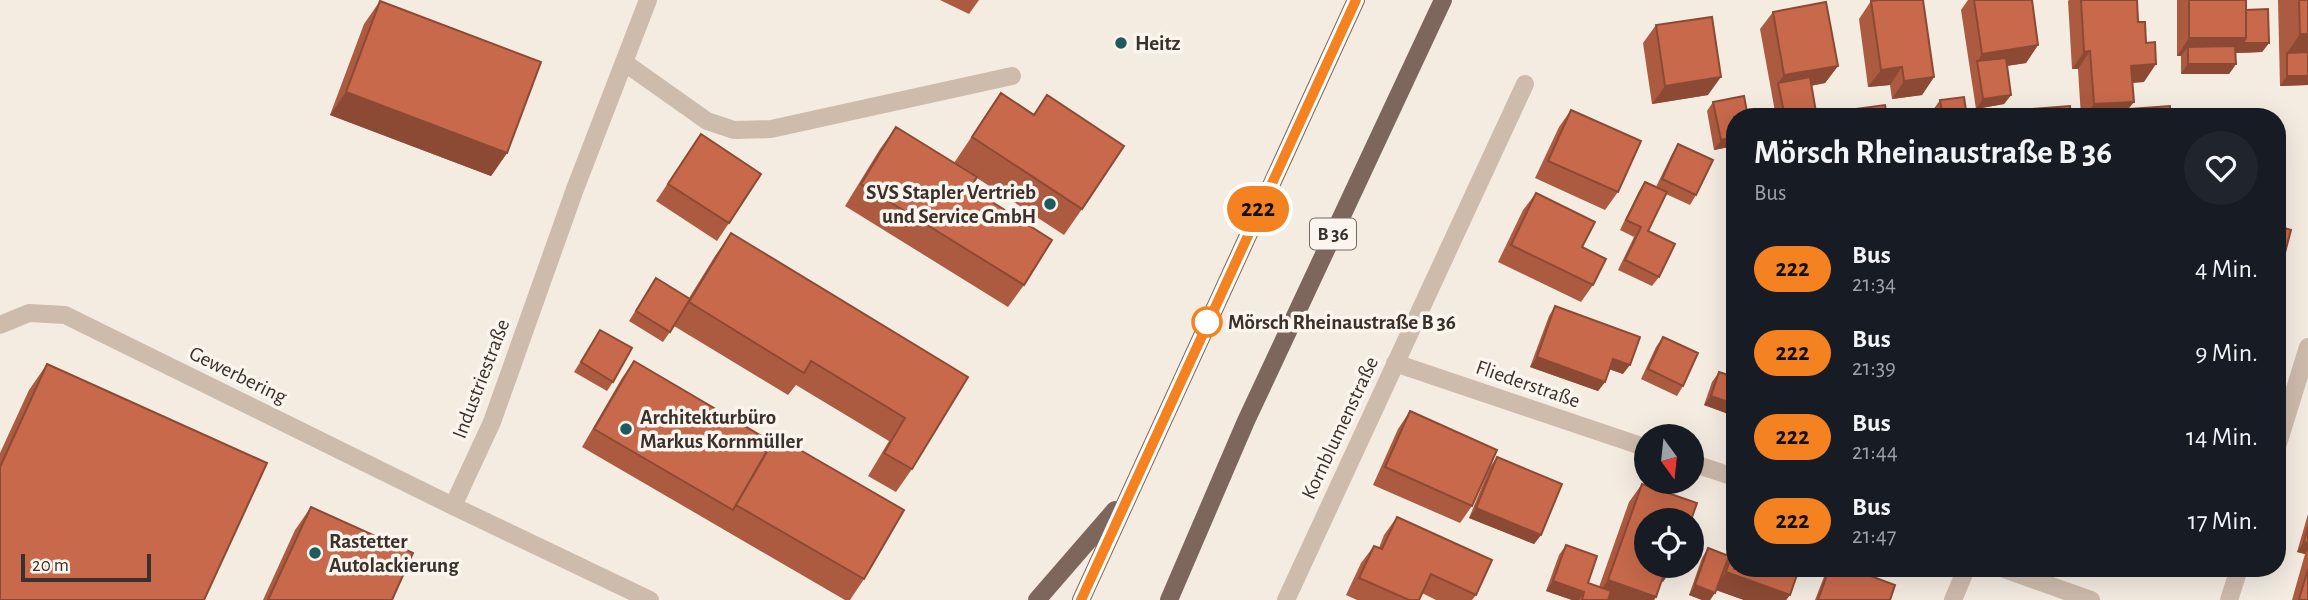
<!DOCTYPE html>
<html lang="de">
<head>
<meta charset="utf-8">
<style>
	:root { --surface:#171b24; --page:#20242c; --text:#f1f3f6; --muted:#9ea1a6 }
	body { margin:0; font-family:"Alegreya Sans",sans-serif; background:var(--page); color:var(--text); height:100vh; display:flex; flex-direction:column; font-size:26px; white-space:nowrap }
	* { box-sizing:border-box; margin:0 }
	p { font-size:23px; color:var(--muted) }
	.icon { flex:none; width:38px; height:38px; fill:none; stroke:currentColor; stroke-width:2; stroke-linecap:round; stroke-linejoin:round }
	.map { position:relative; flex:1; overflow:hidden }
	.panel { position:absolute; left:1726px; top:108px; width:560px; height:469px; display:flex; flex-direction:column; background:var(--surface); border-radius:28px; box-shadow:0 7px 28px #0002 }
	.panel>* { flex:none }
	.badge { padding:0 14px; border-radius:23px; font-size:24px; line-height:46px }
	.needle { width:46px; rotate:165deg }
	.tools { position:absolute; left:1634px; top:424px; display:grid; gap:14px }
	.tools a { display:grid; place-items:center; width:70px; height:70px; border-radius:50%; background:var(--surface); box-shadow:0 7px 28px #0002; font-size:35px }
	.scale { position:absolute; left:21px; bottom:18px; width:130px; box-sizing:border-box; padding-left:7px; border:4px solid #3b302b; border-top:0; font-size:19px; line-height:24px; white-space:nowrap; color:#3b302b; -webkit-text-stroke:5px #fbf5ee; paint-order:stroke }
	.map>.badge { position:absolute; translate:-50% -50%; box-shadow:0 0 0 4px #fff }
	.round { display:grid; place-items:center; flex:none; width:74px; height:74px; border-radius:37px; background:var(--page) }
	.head { display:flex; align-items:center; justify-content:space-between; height:119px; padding:0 28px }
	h1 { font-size:33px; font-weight:700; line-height:52px }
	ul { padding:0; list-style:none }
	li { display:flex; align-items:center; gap:21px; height:84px; padding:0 28px }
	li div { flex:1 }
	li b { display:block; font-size:26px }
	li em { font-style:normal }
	li .badge { min-width:77px; font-weight:700; text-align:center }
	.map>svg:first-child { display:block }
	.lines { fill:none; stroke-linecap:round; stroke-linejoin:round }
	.minor { stroke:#cdbbac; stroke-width:18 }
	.major { stroke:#7d675c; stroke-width:18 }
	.wall { fill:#ac5a40 }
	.shaded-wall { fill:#8c4a34 }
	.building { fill:#c8694b; stroke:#8c4a34; stroke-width:2 }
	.line-casing { stroke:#fff; stroke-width:16 }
	.line { stroke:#f58220; stroke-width:10 }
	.poi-dot { fill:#1f5a5e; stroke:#fbf5ee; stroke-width:2.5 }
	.stop-dot { fill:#fff; stroke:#f58220; stroke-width:3.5 }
	.labels { text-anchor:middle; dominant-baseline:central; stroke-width:7; stroke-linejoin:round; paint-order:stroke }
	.shield { fill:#fbf5ee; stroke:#756b66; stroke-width:2 }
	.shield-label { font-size:19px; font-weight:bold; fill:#3b302b }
	.poi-label { font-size:21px; font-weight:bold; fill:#3b302b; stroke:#fbf5ee; text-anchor:start }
	.stop-label { font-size:21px; font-weight:bold; fill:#3b302b; stroke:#fbf5ee; text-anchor:start }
	.street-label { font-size:21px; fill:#3b302b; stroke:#fbf5ee }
</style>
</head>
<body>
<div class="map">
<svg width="2308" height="600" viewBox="0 0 2308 600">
	<rect width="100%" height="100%" fill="#f4ebe1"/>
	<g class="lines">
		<path class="minor" d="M625,63L707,121L734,130L771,129L1012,76
			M0,325L29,313L65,315L453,506L650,600
			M1395,363L1647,448
			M2277,447L2308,347
			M1692,463L1734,477
			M453,506L492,422L575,189L648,0
			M2004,569L2091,600
			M1286,600L1525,84
			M1953,600L1966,569
			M2229,600L2239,569"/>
		<path class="major" d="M1037,600L1115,510
			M1081,600L1356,0
			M1169,600L1246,421L1443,0"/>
	</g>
	<path class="wall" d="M940,0H979L969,14Z
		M1968,0H2032L2038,45L2026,63L2007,66L2011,95L2004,104L1976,109L1961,10Z
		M2069,0H2137L2144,82L2132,83L2128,109L2170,117H2081L2078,69H2072L2068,1Z
		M2177,0H2246V10L2269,43L2262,52L2236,53V64L2229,74H2181V56H2177Z
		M2278,0H2308V85L2280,86Z
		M380,1L507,153L491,176L330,115L364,24Z
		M1871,1L1934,77L1922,95L1892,99L1890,85L1868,87L1859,19Z
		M1773,12L1838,66L1825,83L1811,86L1812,117H1776L1760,29Z
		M1656,25L1708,95L1652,104L1643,43Z
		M1001,93L1034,114L1047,95L1082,209L1064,235L977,178L970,188L1024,285L1008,307L845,206L880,149L896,127L954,163Z
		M1940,100L1967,117H1934L1933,110Z
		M1713,102L1734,117V146L1714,150L1707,111Z
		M2031,109L2071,117H2026Z
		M1571,110L1618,192L1605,210L1535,178L1559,127Z
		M701,134L729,223L717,241L656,201Z
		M1678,144L1696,195L1690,205L1666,194L1648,231L1659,277L1652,286L1618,270L1634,237L1620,230L1639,191L1645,182L1656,187L1672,154Z
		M1536,193L1582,247L1593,285L1581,302L1498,262L1523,210Z
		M731,233L968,377L912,469L896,492L868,476L889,441L796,385L788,395L674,326L663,342L629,321L656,278L689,298L715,256Z
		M1555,306L1623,374L1609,369L1605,382L1598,391L1530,367L1549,316Z
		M600,330L613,382L607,391L574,372Z
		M1663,337L1683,386L1677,396L1641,379L1656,347Z
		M634,361L772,442L864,579L850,600H845L582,447L622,378Z
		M47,364L0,600V453L29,390Z
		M1719,372L1734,377V416L1704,405L1712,382Z
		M1410,411L1472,506L1460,523L1373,485L1398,429Z
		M1497,457L1541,535L1534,544L1469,518L1490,467Z
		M1642,484L1663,582L1662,581L1654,600H1572L1546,591L1559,555L1566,545L1588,583L1599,587L1629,502Z
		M311,507L392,600H263L295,530Z
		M2308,514V600H2292L2305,554L2297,552Z
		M1397,517L1476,595L1472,600H1436L1422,593L1419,600H1357L1346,595L1361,563L1374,546L1379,548L1384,535Z
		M1734,534V569L1790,595L1786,600H1744L1716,590L1710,600H1702L1689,595L1702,558L1708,548L1726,555Z
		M1827,569H1852L1890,600H1815Z"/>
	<path class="shaded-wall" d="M2300,34H2308V62L2287,53Z
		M2189,38H2246L2269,43L2262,52L2236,53L2188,47L2181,56H2177Z
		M2038,45L2026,63L1978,70L1977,62L1982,54Z
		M2090,51L2078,69H2072L2084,52Z
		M2156,64L2144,82L2119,83L2131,66Z
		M2188,64H2236L2229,74H2181Z
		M1838,66L1825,83L1780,91L1778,83L1784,75Z
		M1902,67L1890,85L1868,87L1881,70Z
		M2287,76H2308V85L2280,86Z
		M1721,77L1708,95L1652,104L1665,86Z
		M1934,77L1922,95L1892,99L1904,81Z
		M346,92L507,153L491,176L330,115Z
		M2011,95L2004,104L1976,109L1983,99Z
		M2134,102L2122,117L2088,112L2094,104Z
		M1816,112L1812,117H1786Z
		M1734,137V146L1714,150L1721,140Z
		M1537,357L1605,382L1598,391L1530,367Z
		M1613,359L1630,365L1623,374L1606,368Z
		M1711,396L1734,404V416L1704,405Z
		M1476,508L1541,535L1534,544L1469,518Z
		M2304,542L2308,543V550L2305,554L2297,552Z
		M1666,565H1675L1663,582L1656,579Z
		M1726,572L1790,595L1786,600H1744L1713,589Z
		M1608,580L1656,597L1654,600H1602L1595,598Z
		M1553,581L1584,592L1579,600H1572L1546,591Z
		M1695,585L1715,593L1710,600H1702L1689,595Z"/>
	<path class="building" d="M1878,0H1923L1934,77L1904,81L1902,67L1881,70L1871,1Z
		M1974,0H2032L2038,45L1982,54Z
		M2081,0H2137L2138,22H2145L2146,43L2155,42L2156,64L2131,66L2134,102L2094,104L2090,51L2084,52Z
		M2189,0H2246V38H2189Z
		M2299,0H2308V34H2300Z
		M380,1L541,62L507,153L346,92Z
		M1826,2L1838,66L1784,75L1773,12Z
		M2268,9L2269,43H2243L2246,38V10Z
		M1712,17L1721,77L1665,86L1656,25Z
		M2235,46L2236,64H2188V47Z
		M2308,52V76H2287V53Z
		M2006,58L2011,95L1983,99L1977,61Z
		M1810,77L1816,112L1785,117L1778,83Z
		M1001,93L1034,115L1047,95L1124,146L1082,209L972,137Z
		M1744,96L1748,117H1734V137L1721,140L1713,102Z
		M1964,97L1967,117H1943L1940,100Z
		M1885,105L1887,117H1819L1818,114Z
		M2070,106L2071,117H2032L2031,109Z
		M2170,106V117H2088V112Z
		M1571,110L1641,141L1618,192L1548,161Z
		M896,127L977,177L970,188L1052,240L1024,285L861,184Z
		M701,134L761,174L729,223L668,184Z
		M1678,144L1713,160L1696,195L1662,179Z
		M1645,182L1667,192L1648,231L1675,244L1659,277L1625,260L1641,227L1626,220Z
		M1536,193L1595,222L1582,247L1606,259L1593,285L1511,245Z
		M2277,226L2291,230L2277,283Z
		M731,233L968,377L912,469L884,453L905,418L811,361L804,373L689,302Z
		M656,278L690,299L670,332L636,311Z
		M1555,306L1640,337L1630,365L1613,359L1605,382L1537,357Z
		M600,330L632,348L613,382L581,362Z
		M1663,337L1698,353L1683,386L1648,369Z
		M634,361L772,442L733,510L594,429Z
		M47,364L267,463L204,600H0V467Z
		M1719,372L1734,377V404L1711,396Z
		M1410,411L1497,450L1472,506L1385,467Z
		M776,436L904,510L864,579L736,505Z
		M1497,457L1562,484L1541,535L1476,508Z
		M1642,484L1697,503L1691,520H1647V565H1667L1656,597L1608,580Z
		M311,507L413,553L392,600H268Z
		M1397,517L1492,560L1476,595L1431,574L1419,600H1409L1359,578L1374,546L1382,549Z
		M2308,527V543L2304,542Z
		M1566,545L1597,556L1588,583L1611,591L1608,600H1582L1584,592L1553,581Z
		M1708,548L1729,556L1715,593L1695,585Z
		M1734,548V569H1799L1790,595L1726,572Z
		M1829,569H1852L1895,585L1890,600H1818Z
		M2308,569V600H2302L2299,599Z"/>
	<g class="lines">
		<defs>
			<path id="line" d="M1081,600L1356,0"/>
		</defs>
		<use href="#line" class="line-casing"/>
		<use href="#line" class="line"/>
	</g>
	<g class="poi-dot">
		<circle cx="1121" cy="43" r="7"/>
		<circle cx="1050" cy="204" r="7"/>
		<circle cx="626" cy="429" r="7"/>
		<circle cx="315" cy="553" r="7"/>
	</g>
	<circle class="stop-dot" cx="1207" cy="322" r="14"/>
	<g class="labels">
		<rect class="shield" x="1310" y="218.5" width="46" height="31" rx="5"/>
		<g class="shield-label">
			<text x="1333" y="234">B 36</text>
		</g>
		<g class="poi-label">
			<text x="1135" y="43">Heitz</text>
			<text x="1036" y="192" text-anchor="end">SVS Stapler Vertrieb<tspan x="1036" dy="24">und Service GmbH</tspan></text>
			<text x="640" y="417">Architekturbüro<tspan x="640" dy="24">Markus Kornmüller</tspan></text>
			<text x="329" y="541">Rastetter<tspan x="329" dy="24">Autolackierung</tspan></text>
		</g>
		<g class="stop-label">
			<text x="1228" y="322">Mörsch Rheinaustraße B 36</text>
		</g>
		<g class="street-label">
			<text transform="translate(238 375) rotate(26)">Gewerbering</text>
			<text transform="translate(481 379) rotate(-69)">Industriestraße</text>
			<text transform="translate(1528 384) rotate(19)">Fliederstraße</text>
			<text transform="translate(1340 428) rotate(-65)">Kornblumenstraße</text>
		</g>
	</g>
</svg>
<div class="tools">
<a><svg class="needle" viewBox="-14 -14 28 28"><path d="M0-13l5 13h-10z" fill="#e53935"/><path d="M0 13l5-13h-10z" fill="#9ea1a6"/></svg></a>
<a><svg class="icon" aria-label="locate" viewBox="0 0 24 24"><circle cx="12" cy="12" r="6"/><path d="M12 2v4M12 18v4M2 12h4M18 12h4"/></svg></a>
</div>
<div class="scale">20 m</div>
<b class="badge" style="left:1258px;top:209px;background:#f58220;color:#111">222</b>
<section class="panel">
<div class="head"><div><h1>Mörsch Rheinaustraße B 36</h1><p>Bus</p></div><a class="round"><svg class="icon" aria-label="heart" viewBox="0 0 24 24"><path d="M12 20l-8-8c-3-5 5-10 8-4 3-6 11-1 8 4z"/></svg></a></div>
<ul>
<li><span class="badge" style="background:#f58220;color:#111">222</span><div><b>Bus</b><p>21:34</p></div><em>4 Min.</em></li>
<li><span class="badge" style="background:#f58220;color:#111">222</span><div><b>Bus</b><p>21:39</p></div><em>9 Min.</em></li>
<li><span class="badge" style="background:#f58220;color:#111">222</span><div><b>Bus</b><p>21:44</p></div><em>14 Min.</em></li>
<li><span class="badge" style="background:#f58220;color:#111">222</span><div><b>Bus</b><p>21:47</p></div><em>17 Min.</em></li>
</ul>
</section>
</div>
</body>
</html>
